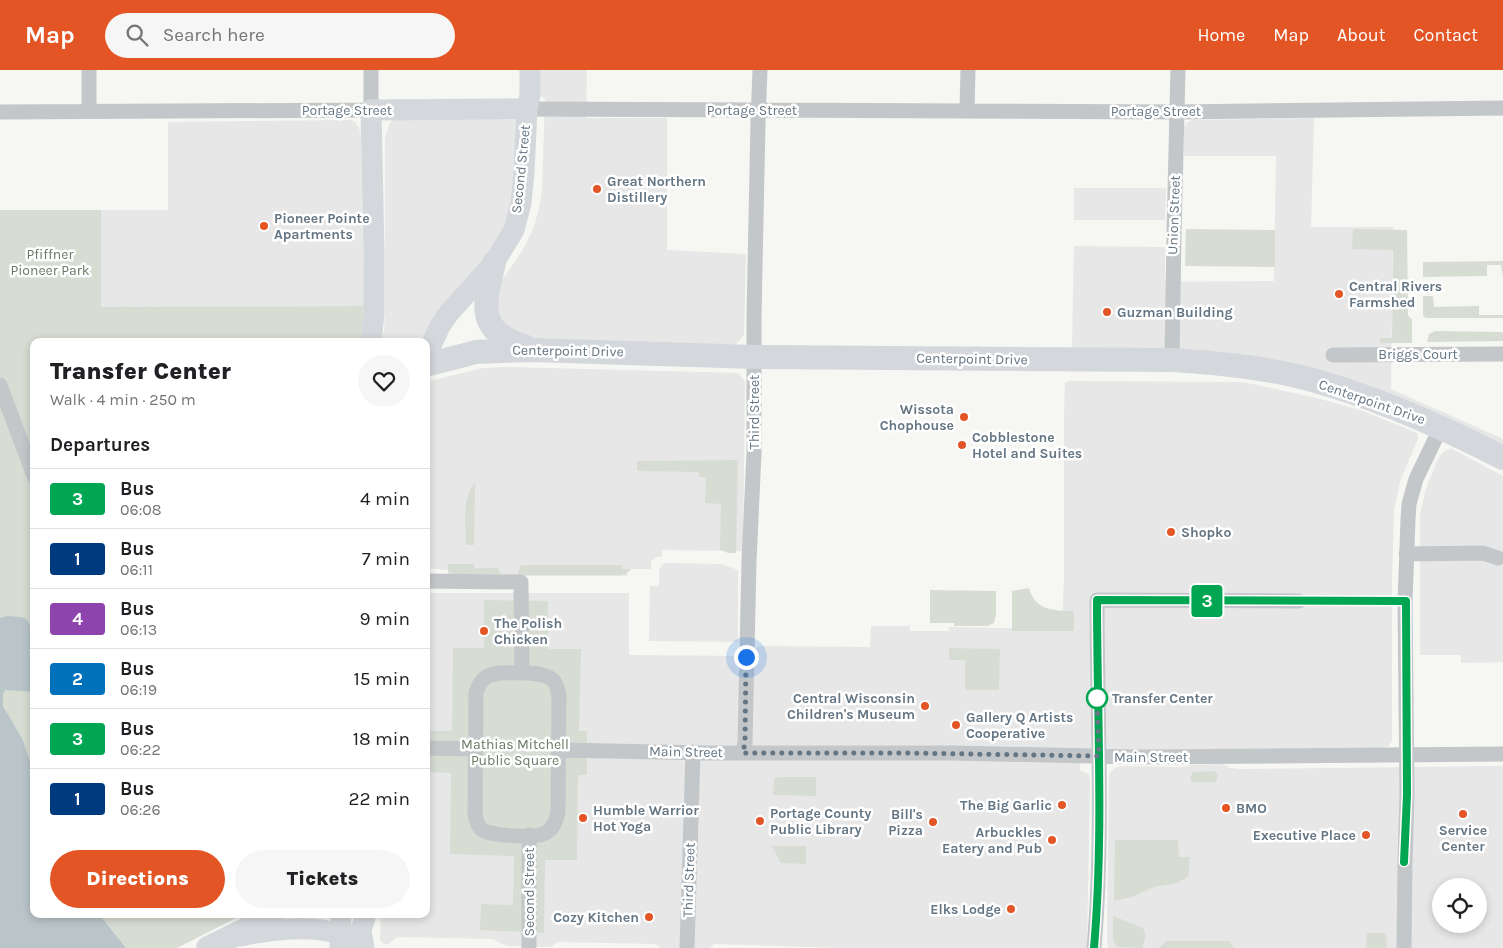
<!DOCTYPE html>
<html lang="en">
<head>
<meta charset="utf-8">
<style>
	:root { --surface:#fff; --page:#f6f6f6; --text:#202124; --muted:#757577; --line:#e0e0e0; --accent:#e35524 }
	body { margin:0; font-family:Karla,sans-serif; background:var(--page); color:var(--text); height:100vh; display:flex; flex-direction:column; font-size:19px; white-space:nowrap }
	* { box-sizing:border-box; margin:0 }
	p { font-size:16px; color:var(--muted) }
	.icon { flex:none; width:28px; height:28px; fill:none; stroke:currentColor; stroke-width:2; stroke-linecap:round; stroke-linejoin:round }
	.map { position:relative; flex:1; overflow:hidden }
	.drawer { position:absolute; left:30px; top:268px; width:400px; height:580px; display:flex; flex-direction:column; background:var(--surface); border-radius:10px; box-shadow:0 2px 8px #0003 }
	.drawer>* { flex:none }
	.badge { padding:0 10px; border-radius:4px; font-size:18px; line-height:32px }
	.fabs { position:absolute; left:1432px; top:808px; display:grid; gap:10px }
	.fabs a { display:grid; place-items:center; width:55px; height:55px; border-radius:50%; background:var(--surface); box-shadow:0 2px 8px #0003; font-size:25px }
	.you { position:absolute; width:25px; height:25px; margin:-12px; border:4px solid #fff; border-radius:50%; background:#1a73e8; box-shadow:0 0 0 8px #1a73e833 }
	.map>.badge { position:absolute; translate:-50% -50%; box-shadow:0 0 0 2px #fff }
	h2 { padding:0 20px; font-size:19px; line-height:45px }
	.round { display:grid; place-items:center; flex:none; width:52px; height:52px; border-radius:26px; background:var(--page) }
	.head { display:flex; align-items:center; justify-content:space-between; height:85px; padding:0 20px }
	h1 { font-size:24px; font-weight:800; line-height:38px }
	.action { display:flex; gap:10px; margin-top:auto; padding:10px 20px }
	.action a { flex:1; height:58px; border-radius:30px; background:var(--accent); color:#fff; font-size:20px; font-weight:800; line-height:58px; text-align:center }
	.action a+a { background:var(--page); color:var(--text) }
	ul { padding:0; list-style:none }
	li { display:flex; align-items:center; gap:15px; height:60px; padding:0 20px; border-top:1px solid var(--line) }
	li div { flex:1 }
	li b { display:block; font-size:19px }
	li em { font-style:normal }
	li .badge { min-width:55px; font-weight:700; text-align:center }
	header { display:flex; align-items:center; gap:30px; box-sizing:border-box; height:70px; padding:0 25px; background:var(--accent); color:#fff }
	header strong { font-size:24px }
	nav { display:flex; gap:28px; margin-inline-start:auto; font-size:18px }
	.search { width:350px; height:45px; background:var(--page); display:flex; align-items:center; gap:12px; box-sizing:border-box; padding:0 18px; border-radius:28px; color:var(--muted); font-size:19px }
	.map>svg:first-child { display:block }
	.built { fill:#e6e7e6; fill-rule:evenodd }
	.green { fill:#d7ddd3 }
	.water { fill:#bac5c9 }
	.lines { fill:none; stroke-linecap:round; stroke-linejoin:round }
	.street { stroke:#c3c7ca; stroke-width:15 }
	.secondary { stroke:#d4d8dc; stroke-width:21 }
	.primary { stroke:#d4d8dc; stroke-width:24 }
	.line-casing { stroke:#fff; stroke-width:11 }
	.line { stroke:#00a651; stroke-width:8 }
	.walk { stroke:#647583; stroke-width:5; stroke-dasharray:0 9 }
	.poi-dot { fill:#e35524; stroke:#fff; stroke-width:2 }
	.stop-dot { fill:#fff; stroke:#00a651; stroke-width:2.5 }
	.labels { text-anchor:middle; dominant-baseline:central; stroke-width:5; stroke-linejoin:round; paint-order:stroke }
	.street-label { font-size:14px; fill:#647583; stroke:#fff }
	.poi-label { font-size:14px; font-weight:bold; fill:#647583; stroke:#fff; text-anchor:start }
	.park-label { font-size:14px; fill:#687a63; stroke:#fff }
	.stop-label { font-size:14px; font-weight:bold; fill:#647583; stroke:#fff; text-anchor:start }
</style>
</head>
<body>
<header>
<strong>Map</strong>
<div class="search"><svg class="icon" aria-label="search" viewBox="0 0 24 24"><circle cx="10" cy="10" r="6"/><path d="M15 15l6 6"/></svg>Search here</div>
<nav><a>Home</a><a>Map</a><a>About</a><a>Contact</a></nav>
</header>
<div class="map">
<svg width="1503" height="878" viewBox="0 0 1503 878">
	<rect width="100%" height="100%" fill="#f6f6f2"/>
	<path class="built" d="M537,0H587L586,48H667V180L746,184L744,265L736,274L730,277L526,271L501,257L495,229L502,210L524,178L533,159L539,139L542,120L545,29L538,24Z
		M1314,48L1311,157H1393L1391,319L1503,369V377L1440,344L1397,326L1354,310L1072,278L1074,176L1165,177V212L1274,211L1276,86H1184V57L1188,52L1193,50Z
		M395,49L514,50L518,52L513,133L503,161L491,183L434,249L420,271H380L384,261L385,243V68L390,52Z
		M351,50L355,52L359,58L361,66L364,236L101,237V140H168V52Z
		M1074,118H1166L1165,150H1074Z
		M504,297L739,303L745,312L743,481L662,480V487H656L651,491V499H628L627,506H448V500L426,498V316L430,311L449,306L484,298Z
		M1070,311L1239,312L1253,314L1321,329L1363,341L1417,363L1418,369L1400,411L1394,441L1392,510V670L1389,676L1378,679L1081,680L1080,700L1089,704L1090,710L1087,878H839L714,874L710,878H661L655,874L558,872L550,877L507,876L492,869L397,867L388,874H384L380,870L381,844H426V523H629V585L743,586L760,576L870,577L871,556H910V561H949V557L1062,559L1064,508V348L1065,313Z
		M1452,379L1503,406V592L1461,593V585H1420V444L1426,418L1437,391L1442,383L1447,380Z
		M664,493L721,494L738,500V572L649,571L650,516H659V500Z
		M1223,694L1230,698L1239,699L1503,696V878H1108L1107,871L1109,704L1111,701L1115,698L1123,696L1183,697L1191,695ZM1441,816H1479V854H1441Z"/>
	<path class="green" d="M0,140H101V237L364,236L361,271H34V703L23,670L6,642L0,627Z
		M1186,159L1275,160V197L1185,196Z
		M1353,159L1407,160L1408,245L1412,250V273H1380V268H1392L1393,180L1352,179Z
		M1503,191V207L1501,195H1487V206L1423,207V192Z
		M1423,226H1433L1434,237L1479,236V245H1503V248H1426L1423,246Z
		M1435,261L1501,262L1503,263V271L1427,272L1429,264Z
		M738,390L736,483H728L720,479L721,434L705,433L706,407H699V402L637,401V391Z
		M475,413L474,475H466C466,455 461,429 475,413Z
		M448,494H474V498H498L501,504H453L448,502Z
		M521,495H622V499H631L626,504L621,505H517Z
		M1029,518C1035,540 1053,541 1073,541L1074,545V561H1012V521Z
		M930,520L996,521V544L994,553L987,556H954V553H930Z
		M484,530L548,531V579H581L579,661H587V705H578L577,790H545L544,863L480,860L481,834L513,835L514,786L450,784L451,703L426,702V661H452L453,578H484Z
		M949,578L1000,579L999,620H965V590H949Z
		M1215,701L1218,706L1216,712H1192L1190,708L1193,702Z
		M778,707H816V726L773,725L774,709Z
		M1115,770H1178L1179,787H1190L1189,800L1188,806L1183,810L1177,813L1154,817L1132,827L1114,831Z
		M771,776H806V794L781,793C776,788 777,781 771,776Z
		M99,844H244L177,878H126Z
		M1113,846L1143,858L1146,866L1142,878L1118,877L1113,871Z
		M1367,863H1386L1387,875L1385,878H1366Z
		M1167,871H1229L1234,878H1159Z"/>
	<path class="water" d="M7,546L21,547L26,549L34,561V622L5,620L3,624V636L23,670L34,703V844H99L126,878H0V548Z"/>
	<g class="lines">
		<path class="street" d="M89,0V41
			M527,39L1178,42L1503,38
			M967,40L968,0
			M0,42L371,40V0
			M1333,285L1503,284
			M1172,290L1174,163L1178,0
			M0,315L34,406
			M1406,484L1483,483L1498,488
			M426,511L521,512L522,603
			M499,603C512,603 544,600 554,611C557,615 558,621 559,626L558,742C556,751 553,760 543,764C534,768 488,766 481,759C477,755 476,749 475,744L476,623C480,610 485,605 499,603Z
			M426,678L475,679
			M558,680L709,683H953L1137,687L1503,684
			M743,683L745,672L749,491L754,383V246L758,52L760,0
			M529,878V765
			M687,878L693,682
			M1094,878C1104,762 1097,646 1097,530L1299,531
			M1404,878L1405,792L1407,725L1405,531L1408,450L1409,434L1416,409L1441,357"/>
		<path class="secondary" d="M371,271L374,244V183L371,40L527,39
			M426,286L440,256L449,243L494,193L514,160L521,133L524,102L527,39L530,25V0
			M241,866C267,860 313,854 338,864C345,867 351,873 357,878
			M340,878L341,844
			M364,878L361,860L366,844"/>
		<path class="primary" d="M494,193C484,235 475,261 526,277
			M426,295L476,282L532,280L755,287L1172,290C1217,293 1261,297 1305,308C1374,326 1439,355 1503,388
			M208,878L245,860L273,844"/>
	</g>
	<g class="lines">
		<defs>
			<path id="line" d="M1094,878C1104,762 1097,646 1097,530L1406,531L1407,725L1404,792"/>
		</defs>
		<use href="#line" class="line-casing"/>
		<use href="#line" class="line"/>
		<path class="walk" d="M746,587L745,672L743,683H908L1099,686L1097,628"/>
	</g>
	<g class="poi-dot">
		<circle cx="597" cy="119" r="5"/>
		<circle cx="264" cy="156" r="5"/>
		<circle cx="1339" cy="224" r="5"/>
		<circle cx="1107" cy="242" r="5"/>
		<circle cx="964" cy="347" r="5"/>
		<circle cx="962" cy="375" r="5"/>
		<circle cx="1171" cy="462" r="5"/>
		<circle cx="484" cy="561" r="5"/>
		<circle cx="925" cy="636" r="5"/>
		<circle cx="956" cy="655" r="5"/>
		<circle cx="1062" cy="735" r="5"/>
		<circle cx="1226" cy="738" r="5"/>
		<circle cx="1463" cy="744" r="5"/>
		<circle cx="583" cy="748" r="5"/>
		<circle cx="760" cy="751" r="5"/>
		<circle cx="933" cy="752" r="5"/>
		<circle cx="1366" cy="765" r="5"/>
		<circle cx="1052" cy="770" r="5"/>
		<circle cx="1011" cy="839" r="5"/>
		<circle cx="649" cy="847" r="5"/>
	</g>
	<circle class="stop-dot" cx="1097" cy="628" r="10"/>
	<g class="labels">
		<g class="street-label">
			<text x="347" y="40">Portage Street</text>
			<text x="752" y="40">Portage Street</text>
			<text x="1156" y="41">Portage Street</text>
			<text transform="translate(521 99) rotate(-84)">Second Street</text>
			<text transform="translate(1174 145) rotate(-88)">Union Street</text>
			<text transform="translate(568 281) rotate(1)">Centerpoint Drive</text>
			<text x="1418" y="284">Briggs Court</text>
			<text transform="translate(972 289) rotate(1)">Centerpoint Drive</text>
			<text transform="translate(1372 332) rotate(19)">Centerpoint Drive</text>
			<text transform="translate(754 342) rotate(-90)">Third Street</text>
			<text transform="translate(686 682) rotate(1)">Main Street</text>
			<text x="1151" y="687">Main Street</text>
			<text transform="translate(689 810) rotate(-88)">Third Street</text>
			<text transform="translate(529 822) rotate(-90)">Second Street</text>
		</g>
		<g class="poi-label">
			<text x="607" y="111">Great Northern<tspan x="607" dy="16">Distillery</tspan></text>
			<text x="274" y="148">Pioneer Pointe<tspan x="274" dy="16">Apartments</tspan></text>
			<text x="1349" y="216">Central Rivers<tspan x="1349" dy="16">Farmshed</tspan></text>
			<text x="1117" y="242">Guzman Building</text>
			<text x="954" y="339" text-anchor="end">Wissota<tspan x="954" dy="16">Chophouse</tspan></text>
			<text x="972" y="367">Cobblestone<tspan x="972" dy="16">Hotel and Suites</tspan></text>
			<text x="1181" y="462">Shopko</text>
			<text x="494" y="553">The Polish<tspan x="494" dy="16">Chicken</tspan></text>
			<text x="915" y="628" text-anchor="end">Central Wisconsin<tspan x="915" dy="16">Children's Museum</tspan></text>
			<text x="966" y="647">Gallery Q Artists<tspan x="966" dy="16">Cooperative</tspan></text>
			<text x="1052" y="735" text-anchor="end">The Big Garlic</text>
			<text x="1236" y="738">BMO</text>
			<text x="593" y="740">Humble Warrior<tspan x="593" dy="16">Hot Yoga</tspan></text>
			<text x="770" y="743">Portage County<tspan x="770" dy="16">Public Library</tspan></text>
			<text x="923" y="744" text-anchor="end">Bill's<tspan x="923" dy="16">Pizza</tspan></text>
			<text x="1463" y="760" text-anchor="middle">Service<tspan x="1463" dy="16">Center</tspan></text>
			<text x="1042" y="762" text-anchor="end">Arbuckles<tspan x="1042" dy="16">Eatery and Pub</tspan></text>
			<text x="1356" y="765" text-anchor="end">Executive Place</text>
			<text x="1001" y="839" text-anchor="end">Elks Lodge</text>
			<text x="639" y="847" text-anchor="end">Cozy Kitchen</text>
		</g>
		<g class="park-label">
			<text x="50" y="184">Pfiffner<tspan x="50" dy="16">Pioneer Park</tspan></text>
			<text x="515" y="674">Mathias Mitchell<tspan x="515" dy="16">Public Square</tspan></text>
		</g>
		<g class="stop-label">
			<text x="1112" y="628">Transfer Center</text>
		</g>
	</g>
</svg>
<div class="fabs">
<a><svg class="icon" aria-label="locate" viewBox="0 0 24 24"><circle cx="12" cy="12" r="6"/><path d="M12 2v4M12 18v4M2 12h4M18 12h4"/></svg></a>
</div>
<div class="you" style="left:746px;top:587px"></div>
<b class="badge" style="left:1207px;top:531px;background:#00a651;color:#fff">3</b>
<section class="drawer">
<div class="head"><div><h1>Transfer Center</h1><p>Walk · 4 min · 250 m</p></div><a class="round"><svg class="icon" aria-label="heart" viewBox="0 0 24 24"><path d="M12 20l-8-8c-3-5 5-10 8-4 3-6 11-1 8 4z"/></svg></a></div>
<h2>Departures</h2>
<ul>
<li><span class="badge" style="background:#00a651;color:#fff">3</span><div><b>Bus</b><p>06:08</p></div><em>4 min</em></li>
<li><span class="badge" style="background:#003b80;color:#fff">1</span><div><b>Bus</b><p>06:11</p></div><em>7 min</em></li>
<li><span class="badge" style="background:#8e44ad;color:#fff">4</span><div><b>Bus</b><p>06:13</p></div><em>9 min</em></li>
<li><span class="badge" style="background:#0072bc;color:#fff">2</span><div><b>Bus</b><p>06:19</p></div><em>15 min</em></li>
<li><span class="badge" style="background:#00a651;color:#fff">3</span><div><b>Bus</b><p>06:22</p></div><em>18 min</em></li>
<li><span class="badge" style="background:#003b80;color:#fff">1</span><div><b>Bus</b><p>06:26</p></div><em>22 min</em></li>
</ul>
<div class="action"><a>Directions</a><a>Tickets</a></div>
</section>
</div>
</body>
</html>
